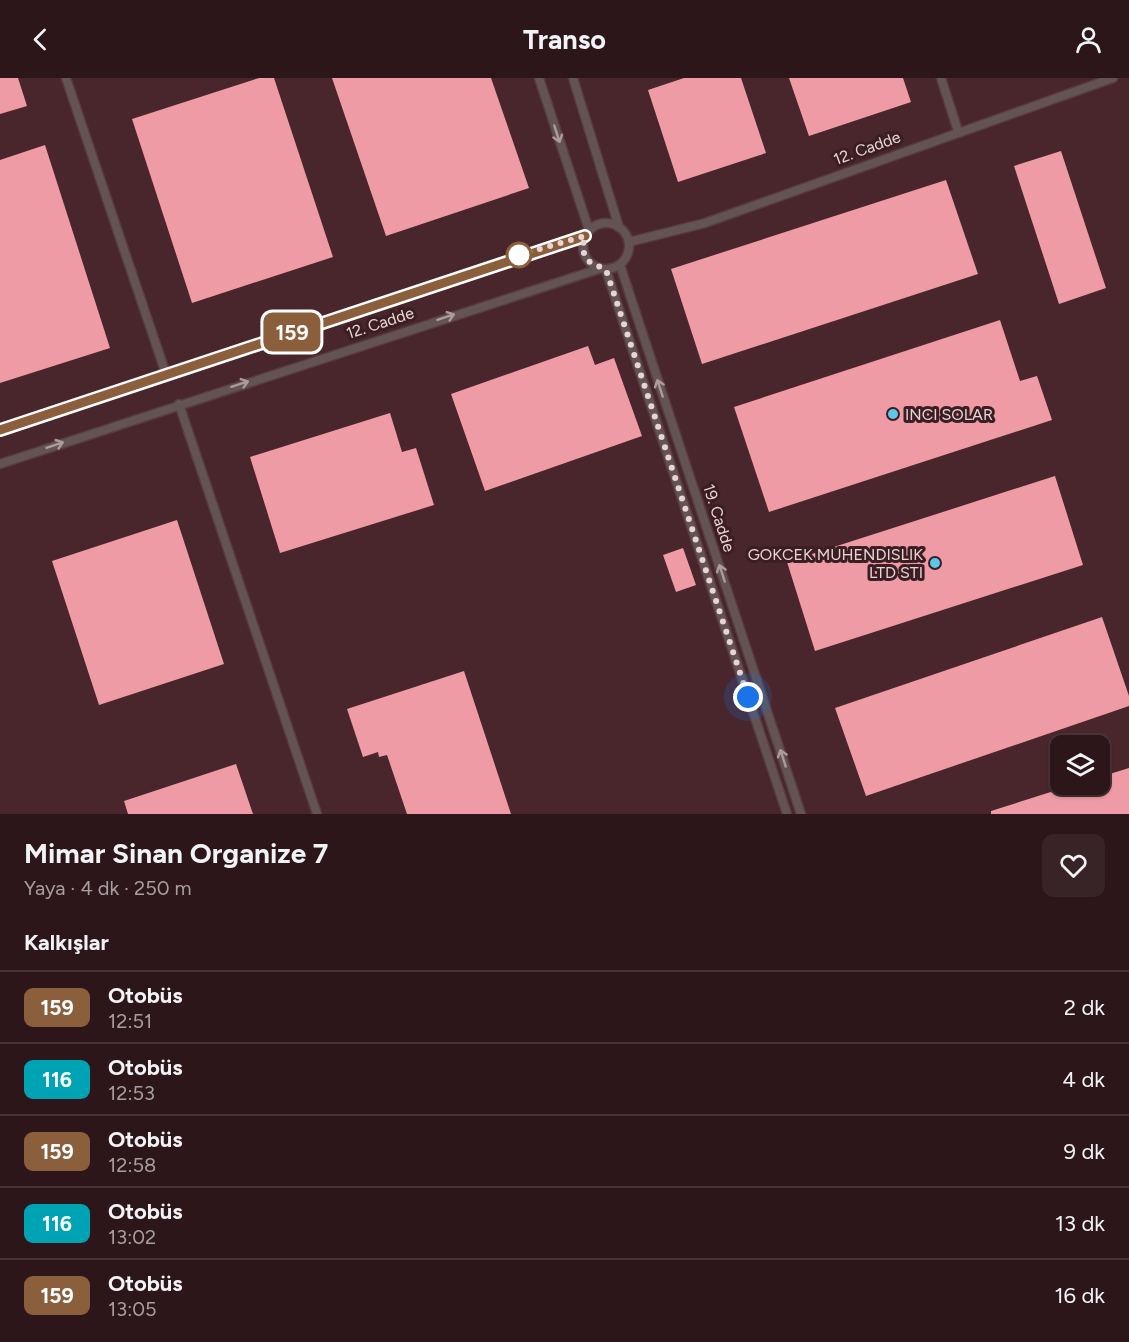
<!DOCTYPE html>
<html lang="tr">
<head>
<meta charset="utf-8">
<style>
	:root { --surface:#2c161a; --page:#382327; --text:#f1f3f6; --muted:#a69fa2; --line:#483539 }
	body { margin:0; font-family:Figtree,sans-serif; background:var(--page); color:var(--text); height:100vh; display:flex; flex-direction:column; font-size:22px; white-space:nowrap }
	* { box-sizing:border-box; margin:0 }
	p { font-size:20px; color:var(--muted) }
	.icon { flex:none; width:33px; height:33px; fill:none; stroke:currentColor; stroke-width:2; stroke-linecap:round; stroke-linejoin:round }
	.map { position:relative; height:736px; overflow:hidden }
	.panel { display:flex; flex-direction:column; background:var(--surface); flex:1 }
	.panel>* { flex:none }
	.badge { padding:0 12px; border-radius:9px; font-size:21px; line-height:39px }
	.fabs { position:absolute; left:1050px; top:657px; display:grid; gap:12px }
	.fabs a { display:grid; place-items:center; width:60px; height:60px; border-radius:12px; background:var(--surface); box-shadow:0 2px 4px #0004,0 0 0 2px var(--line); font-size:30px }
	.you { position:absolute; width:30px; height:30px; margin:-15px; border:4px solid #fff; border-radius:50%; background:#1a73e8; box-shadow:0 0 0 9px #1a73e833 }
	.map>.badge { position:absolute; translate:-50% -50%; box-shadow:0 0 0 3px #fff }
	h2 { padding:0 24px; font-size:22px; line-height:54px }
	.round { display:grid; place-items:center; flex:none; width:63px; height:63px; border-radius:12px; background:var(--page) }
	.summary { display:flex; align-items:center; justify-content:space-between; height:102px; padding:0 24px }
	h1 { font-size:28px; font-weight:700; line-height:45px }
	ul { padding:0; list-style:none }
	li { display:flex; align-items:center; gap:18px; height:72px; padding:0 24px; border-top:2px solid var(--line) }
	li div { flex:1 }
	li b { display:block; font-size:22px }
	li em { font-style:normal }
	li .badge { min-width:66px; font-weight:700; text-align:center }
	header { display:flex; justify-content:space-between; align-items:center; height:78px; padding:0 24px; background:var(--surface); font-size:27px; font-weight:700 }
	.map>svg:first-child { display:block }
	.built { fill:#49262b; fill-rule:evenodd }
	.building { fill:#ef9ba6 }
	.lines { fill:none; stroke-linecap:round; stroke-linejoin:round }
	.service-casing { stroke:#573b3f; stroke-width:11 }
	.service { stroke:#635355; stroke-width:8 }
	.oneway { stroke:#ac9a9c }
	.line-casing { stroke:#fff; stroke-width:14 }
	.line { stroke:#8b5e3c; stroke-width:9 }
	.walk { stroke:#e8d4d6; stroke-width:6; stroke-dasharray:0 10.8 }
	.stop-dot { fill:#fff; stroke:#8b5e3c; stroke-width:3 }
	.poi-dot { fill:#5cc7e8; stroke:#3b1e22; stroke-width:2 }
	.labels { text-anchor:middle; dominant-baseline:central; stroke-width:6; stroke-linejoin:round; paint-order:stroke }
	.street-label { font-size:16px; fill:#e8d4d6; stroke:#3b1e22 }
	.poi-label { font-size:16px; fill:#e8d4d6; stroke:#3b1e22; text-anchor:start }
</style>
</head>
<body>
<header><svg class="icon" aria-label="back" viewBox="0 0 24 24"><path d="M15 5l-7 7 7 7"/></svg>Transo<svg class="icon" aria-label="person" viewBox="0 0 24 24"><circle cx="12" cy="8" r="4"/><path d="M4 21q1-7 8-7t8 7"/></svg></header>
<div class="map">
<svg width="1129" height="736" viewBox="0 0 1129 736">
	<rect width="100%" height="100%" fill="#3b1e22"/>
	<path class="built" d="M0,0H1129V736H0ZM1060,668H1100V706H1060Z"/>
	<path class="building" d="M0,0H18L27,28L0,36Z
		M259,0H274L333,179L192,225L132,41Z
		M332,0H491L529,110L386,158Z
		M684,0H741L766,75L678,104L648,12Z
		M789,0H903L911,24L809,58Z
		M45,67L110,270L0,305V82Z
		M1061,73L1106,210L1059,226L1014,88Z
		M946,102L978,196L702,286L671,191Z
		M1000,242L1020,303L1037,298L1052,342L769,434L734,329Z
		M588,268L595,287L614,280L642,358L485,413L451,316Z
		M390,335L402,374L416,370L434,427L280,475L250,379Z
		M1055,398L1083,487L815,573L787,484Z
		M177,442L224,586L99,627L52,483Z
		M683,470L696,507L676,514L663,477Z
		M1102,539L1129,618V628L866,718L835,630Z
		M464,593L511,736H407L387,677L379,679L378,674L363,679L347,631Z
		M236,686L253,736H128L124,723Z
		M1129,690V736H991V733L1076,706H1100V699Z"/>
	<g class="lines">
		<defs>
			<path id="service" d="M66,0L166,296
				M539,0L589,152
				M573,0L619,149
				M941,0L958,53
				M583 168a23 23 0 1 1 46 0a23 23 0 1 1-46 0Z
				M629,164L705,145L1113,0
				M620,187L801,736
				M606,192L787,736
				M179,326L317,736
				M0,352L585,158
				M0,386L599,191"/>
		</defs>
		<use href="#service" class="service-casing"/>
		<use href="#service" class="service"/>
	</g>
	<defs><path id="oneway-shaft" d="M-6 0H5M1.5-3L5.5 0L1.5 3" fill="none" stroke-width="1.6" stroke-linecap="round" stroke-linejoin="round" transform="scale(1.5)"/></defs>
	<g class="oneway">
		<use href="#oneway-shaft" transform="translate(557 56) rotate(72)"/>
		<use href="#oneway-shaft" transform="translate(446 239) rotate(-18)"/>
		<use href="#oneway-shaft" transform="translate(240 306) rotate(-18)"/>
		<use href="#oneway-shaft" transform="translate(660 310) rotate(-108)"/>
		<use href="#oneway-shaft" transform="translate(55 367) rotate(-19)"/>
		<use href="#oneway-shaft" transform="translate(722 495) rotate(-108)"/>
		<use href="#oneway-shaft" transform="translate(783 680) rotate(-108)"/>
	</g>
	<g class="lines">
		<defs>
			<path id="line" d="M0,352L585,158"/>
		</defs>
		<use href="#line" class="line-casing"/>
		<use href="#line" class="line"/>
		<path class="walk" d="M519,177L585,158L582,171L588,183L606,192L748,619"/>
	</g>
	<circle class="stop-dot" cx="519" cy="177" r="12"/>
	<g class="poi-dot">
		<circle cx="893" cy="336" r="6"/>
		<circle cx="935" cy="485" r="6"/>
	</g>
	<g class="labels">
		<g class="street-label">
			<text transform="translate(867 70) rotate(-20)">12. Cadde</text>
			<text transform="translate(380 245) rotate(-18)">12. Cadde</text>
			<text transform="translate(719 440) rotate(72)">19. Cadde</text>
		</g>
		<g class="poi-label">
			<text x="905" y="336">INCI SOLAR</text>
			<text x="923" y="476" text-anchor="end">GOKCEK MUHENDISLIK<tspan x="923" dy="18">LTD STI</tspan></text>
		</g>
	</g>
</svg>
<div class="fabs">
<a><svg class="icon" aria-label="layers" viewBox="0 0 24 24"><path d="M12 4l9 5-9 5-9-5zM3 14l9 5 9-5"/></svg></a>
</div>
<div class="you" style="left:748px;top:619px"></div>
<b class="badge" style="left:292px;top:254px;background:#8b5e3c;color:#fff">159</b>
</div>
<section class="panel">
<div class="summary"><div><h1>Mimar Sinan Organize 7</h1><p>Yaya · 4 dk · 250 m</p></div><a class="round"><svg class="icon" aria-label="heart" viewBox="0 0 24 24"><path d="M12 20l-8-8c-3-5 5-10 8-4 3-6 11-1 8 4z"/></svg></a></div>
<h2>Kalkışlar</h2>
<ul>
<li><span class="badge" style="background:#8b5e3c;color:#fff">159</span><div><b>Otobüs</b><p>12:51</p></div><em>2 dk</em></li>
<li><span class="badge" style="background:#00a3b4;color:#fff">116</span><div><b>Otobüs</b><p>12:53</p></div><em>4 dk</em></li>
<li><span class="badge" style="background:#8b5e3c;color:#fff">159</span><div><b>Otobüs</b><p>12:58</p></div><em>9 dk</em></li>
<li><span class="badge" style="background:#00a3b4;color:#fff">116</span><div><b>Otobüs</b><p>13:02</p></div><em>13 dk</em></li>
<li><span class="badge" style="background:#8b5e3c;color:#fff">159</span><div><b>Otobüs</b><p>13:05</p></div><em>16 dk</em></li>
</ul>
</section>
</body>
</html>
